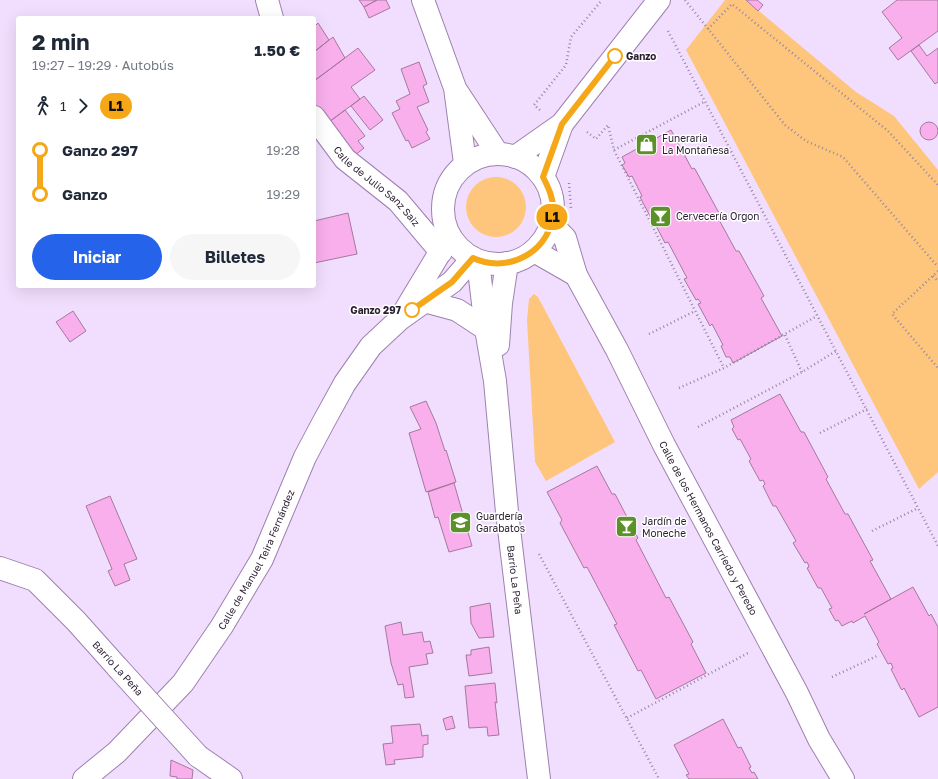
<!DOCTYPE html>
<html lang="es">
<head>
<meta charset="utf-8">
<style>
	:root { --surface:#fff; --page:#f6f6f7; --text:#1f2937; --muted:#747a83; --accent:#2563eb }
	body { margin:0; font-family:"Golos Text",sans-serif; background:var(--page); color:var(--text); height:100vh; display:flex; flex-direction:column; font-size:15px; white-space:nowrap }
	* { box-sizing:border-box; margin:0 }
	p { font-size:13px; color:var(--muted) }
	.icon { flex:none; width:22px; height:22px; fill:none; stroke:currentColor; stroke-width:2; stroke-linecap:round; stroke-linejoin:round }
	.map { position:relative; flex:1; overflow:hidden }
	.side { position:absolute; left:16px; top:16px; width:300px; height:272px; display:flex; flex-direction:column; background:var(--surface); border-radius:4px; box-shadow:0 4px 16px #0002 }
	.side>* { flex:none }
	.badge { padding:0 8px; border-radius:13px; font-size:14px; line-height:26px }
	.map>.badge { position:absolute; translate:-50% -50%; box-shadow:0 0 0 2px #fff }
	.legs { display:flex; align-items:center; gap:6px; height:44px; padding:0 16px; font-size:13px }
	.legs p { margin-inline-start:auto }
	.head { display:flex; align-items:center; justify-content:space-between; height:68px; padding:0 16px }
	h1 { font-size:22px; font-weight:700; line-height:30px }
	.primary-button { display:flex; gap:8px; margin-top:auto; padding:8px 16px }
	.primary-button a { flex:1; height:46px; border-radius:24px; background:var(--accent); color:#fff; font-size:16px; font-weight:700; line-height:46px; text-align:center }
	.primary-button a+a { background:var(--page); color:var(--text) }
	ul { padding:0 16px; list-style:none }
	li { display:flex; align-items:center; gap:14px; height:44px; font-size:15px }
	li i { display:grid; place-items:center; width:6px; height:100%; margin:0 5px; background:currentColor }
	li i::after { content:''; width:10px; height:10px; margin:-5px; border:3px solid; border-radius:50%; background:var(--surface) }
	li p { margin-inline-start:auto }
	li:first-child i { background:linear-gradient(#0000 50%,currentColor 0) }
	li:last-child i { background:linear-gradient(currentColor 50%,#0000 0) }
	.map>svg:first-child { display:block }
	.green { fill:#fec57d }
	.building { fill:#f8afec; stroke:#a5789e }
	.lines { fill:none; stroke-linecap:round; stroke-linejoin:round }
	.street-casing { stroke:#9d80af; stroke-width:24 }
	.path { stroke:#9787a1; stroke-width:2.5; stroke-dasharray:1 3; stroke-linecap:butt }
	.street { stroke:#fff; stroke-width:22 }
	.street-bridge-casing { stroke:#9d80af; stroke-width:24; stroke-linecap:butt }
	.street-bridge { stroke:#fff; stroke-width:22 }
	.line-1-casing { stroke:#fff; stroke-width:9 }
	.line-1 { stroke:#f5a718; stroke-width:6 }
	.stop-1-dot { fill:#fff; stroke:#f5a718; stroke-width:2 }
	.labels { text-anchor:middle; dominant-baseline:central; stroke-width:3; stroke-linejoin:round; paint-order:stroke }
	.stop-label { font-size:10px; font-weight:bold; fill:#291d30; stroke:#fff; text-anchor:start }
	.poi-label { font-size:10px; fill:#291d30; stroke:#fff; text-anchor:start }
	.street-label { font-size:10px; fill:#291d30; stroke:#fff }
</style>
</head>
<body>
<div class="map">
<svg width="938" height="779" viewBox="0 0 938 779">
	<rect width="100%" height="100%" fill="#f1defe"/>
	<path class="green" d="M725,0H746L856,92L894,116L938,170V472L919,489L686,50Z
		M466 207a30 30 0 1 1 60 0a30 30 0 1 1-60 0Z
		M534,294L538,297L615,442L546,481L535,462L527,320L529,299Z"/>
	<path class="building" d="M359,0H377L364,7Z
		M377,0H386L390,8L369,18L364,7Z
		M746,0H757L763,5L758,11Z
		M897,0H938V31L898,60L889,48L902,38L882,12Z
		M314,22L316,25L318,23L329,40L314,52Z
		M333,37L345,58L314,81V52Z
		M919,45L927,56L938,48V82L935,84L911,51Z
		M358,48L375,70L351,87L360,99L329,122L314,103V81Z
		M419,62L427,84L423,86L429,102L417,107L428,130L426,132L430,139L412,148L408,140L406,141L392,113L400,109L396,101L410,94L401,69Z
		M364,96L383,120L370,130L351,106Z
		M345,110L365,136L358,141L364,148L354,156L329,122Z
		M920 131a9 9 0 1 1 18 0a9 9 0 1 1-18 0Z
		M671,130L692,169L694,168L695,169L719,213L717,216L736,251H739L764,296L761,298L782,336L733,363L730,357H726L721,346L723,345L712,324L710,326L698,304L701,303L698,299L696,300L684,279L687,278L668,242L665,243L654,222L656,221L654,217L651,218L640,197L642,196L632,176L629,177L622,165L625,163L622,157Z
		M348,213L357,254L314,263V221Z
		M73,311L86,331L70,342L56,322Z
		M780,394L801,432H804L828,477L826,479L845,514H848L873,560L870,561L891,599L864,614L913,587L929,616L931,614L938,627V707L919,717L904,688L902,690L901,689L891,669L893,668L891,663L888,664L877,644L879,642L865,616L853,623L852,621L842,626L838,620L836,621L835,620L829,609L832,608L821,588H818L807,568L809,567L808,564L807,562L805,563L793,543L796,541L776,506H773L763,486L765,484L763,480L760,481L749,461L751,459L740,439L738,440L732,429L734,427L731,420Z
		M426,401L436,423L445,451L446,450L456,482L426,492L409,433L421,429L410,407Z
		M597,466L612,494H615L638,538L636,540L666,598L669,597L693,642L691,644L706,673L656,699L641,670L638,671L614,625L617,624L587,567L584,568L560,523L562,520L547,492Z
		M454,483L472,546L449,552L438,517L435,518L428,492Z
		M110,496L137,559L124,564L130,580L115,586L108,571L112,569L86,506Z
		M490,603L494,637L479,638L471,623L470,607Z
		M401,622L403,635L422,632L424,642L430,641L433,653L426,654L428,664L409,667L414,697L405,698L403,684L398,685L391,663L385,626Z
		M489,647L492,673L469,676L466,655H471V650Z
		M495,683L497,703L495,702L499,735L488,736L487,727L469,728L465,686Z
		M452,716L455,728L446,730L443,719Z
		M723,719L738,748L741,747L751,767L749,768L752,773L754,772L758,779H689L686,775L689,774L674,745Z
		M420,724L422,736L428,735V744L423,745V757L394,760L395,764L386,765L383,744L393,743L391,726Z
		M171,760L193,770L192,779H177V777L170,776Z"/>
	<g class="lines">
		<defs>
			<g id="street">
				<path d="M267,0L272,18"/>
				<path d="M423,0L455,88L465,163"/>
				<path d="M458,93L498,154"/>
				<path id="s1" d="M314,117L345,159L398,201L441,252"/>
				<circle cx="498" cy="209" r="55"/>
				<path d="M515,157L562,124L659,0"/>
				<path d="M543,177L562,124"/>
				<path id="s2" d="M551,224L565,238L576,275L617,350L664,445L797,693L819,739L843,779"/>
				<path d="M534,251L576,275"/>
				<path id="s3" d="M478,261L486,329L495,381L507,512L539,779"/>
				<path d="M424,301L457,310L486,329"/>
				<path d="M406,309L448,239"/>
				<path d="M498,345L501,303L507,263"/>
				<path d="M0,568L35,580L76,621L118,668"/>
				<path d="M198,756L231,779"/>
				<path id="s4" d="M84,779L117,752L183,683L222,626L262,559L305,457L323,423L345,383L371,346L400,319L452,282L473,258"/>
			</g>
		</defs>
		<use href="#street" class="street-casing"/>
		<path class="path" d="M685,0L785,125L806,141L843,157L938,267
			M708,29L732,4L888,131L938,185
			M668,31L938,546
			M540,110L534,105L566,65L571,37L602,0
			M587,132L596,139L608,125L614,150L724,368
			M614,150L704,102
			M569,183L571,208
			M938,271L892,314L938,368
			M933,276L938,281
			M649,334L695,311
			M785,335L802,372
			M679,388L724,368L817,316
			M698,427L802,372L836,351
			M820,433L867,409
			M872,531L918,508
			M539,554L659,779
			M832,677L877,656
			M627,718L748,653"/>
		<use href="#street" class="street"/>
		<defs>
			<path id="street-bridge" d="M118,668L198,756"/>
		</defs>
		<use href="#street-bridge" class="street-bridge-casing"/>
		<use href="#street-bridge" class="street-bridge"/>
	</g>
	<g class="lines">
		<defs>
			<path id="line-1" d="M412,310L452,282L473,258C509,275 554,250 553,208C553,197 548,187 543,177L562,124L615,56"/>
		</defs>
		<use href="#line-1" class="line-1-casing"/>
		<use href="#line-1" class="line-1"/>
	</g>
	<defs>
		<symbol id="shop-square" viewBox="-11 -11 22 22"><rect x="-9" y="-9" width="18" height="18" rx="4" fill="#5c9028" stroke="#fff"/><path d="M-5-2.5h2.3a2.7 3.5 0 0 1 5.4 0H5L5.5 6h-11ZM-1.5-2.5h3a1.5 2.3 0 0 0-3 0Z" fill="#fff"/></symbol>
		<symbol id="bar-square" viewBox="-11 -11 22 22"><rect x="-9" y="-9" width="18" height="18" rx="4" fill="#5c9028" stroke="#fff"/><path d="M-6-5H6L.8 .8V4.5H3.5V6h-7V4.5H-.8V.8Z" fill="#fff"/></symbol>
		<symbol id="school-square" viewBox="-11 -11 22 22"><rect x="-9" y="-9" width="18" height="18" rx="4" fill="#5c9028" stroke="#fff"/><path d="M0-5L7-2L0 1L-7-2ZM-4 1L0 2.5L4 1V4Q0 6-4 4Z" fill="#fff"/></symbol>
	</defs>
	<g fill-rule="evenodd">
		<use href="#shop-square" x="634" y="132" width="25" height="25"/>
		<use href="#bar-square" x="648" y="204" width="25" height="25"/>
		<use href="#school-square" x="448" y="510" width="25" height="25"/>
		<use href="#bar-square" x="614" y="514" width="25" height="25"/>
	</g>
	<g class="stop-1-dot">
		<circle cx="615" cy="56" r="7"/>
		<circle cx="412" cy="310" r="7"/>
	</g>
	<g class="labels">
		<g class="stop-label">
			<text x="626" y="56">Ganzo</text>
			<text x="401" y="310" text-anchor="end">Ganzo 297</text>
		</g>
		<g class="poi-label">
			<text x="662" y="138">Funeraria<tspan x="662" dy="12">La Montañesa</tspan></text>
			<text x="676" y="216">Cervecería Orgon</text>
			<text x="476" y="516">Guardería<tspan x="476" dy="12">Garabatos</tspan></text>
			<text x="642" y="521">Jardín de<tspan x="642" dy="12">Moneche</tspan></text>
		</g>
		<g class="street-label">
			<text stroke="none"><textPath href="#s1" startOffset="94">Calle de Julio Sanz Saiz</textPath></text>
			<text stroke="none"><textPath href="#s2" startOffset="344">Calle de los Hermanos Carriedo y Peredo</textPath></text>
			<text stroke="none"><textPath href="#s4" startOffset="282">Calle de Manuel Teira Fernández</textPath></text>
			<text stroke="none"><textPath href="#s3" startOffset="321">Barrio La Peña</textPath></text>
			<text transform="translate(118 668) rotate(48)">Barrio La Peña</text>
		</g>
	</g>
</svg>
<b class="badge" style="left:552px;top:217px;background:#f5a718;color:#111">L1</b>
<section class="side">
<div class="head"><div><h1>2 min</h1><p>19:27 – 19:29 · Autobús</p></div><b>1.50 €</b></div>
<div class="legs"><svg class="icon" aria-label="walk" viewBox="0 0 24 24"><circle cx="13" cy="4" r="2"/><path d="M13 8l-2 6 4 7M11 14l-3 7M7 12l3-4h3l4 4"/></svg>1<svg class="icon" aria-label="forward" viewBox="0 0 24 24"><path d="M9 5l7 7-7 7"/></svg><b class="badge" style="background:#f5a718;color:#111">L1</b></div>
<ul>
<li><i style="color:#f5a718"></i><b>Ganzo 297</b><p>19:28</p></li>
<li><i style="color:#f5a718"></i><b>Ganzo</b><p>19:29</p></li>
</ul>
<div class="primary-button"><a>Iniciar</a><a>Billetes</a></div>
</section>
</div>
</body>
</html>
